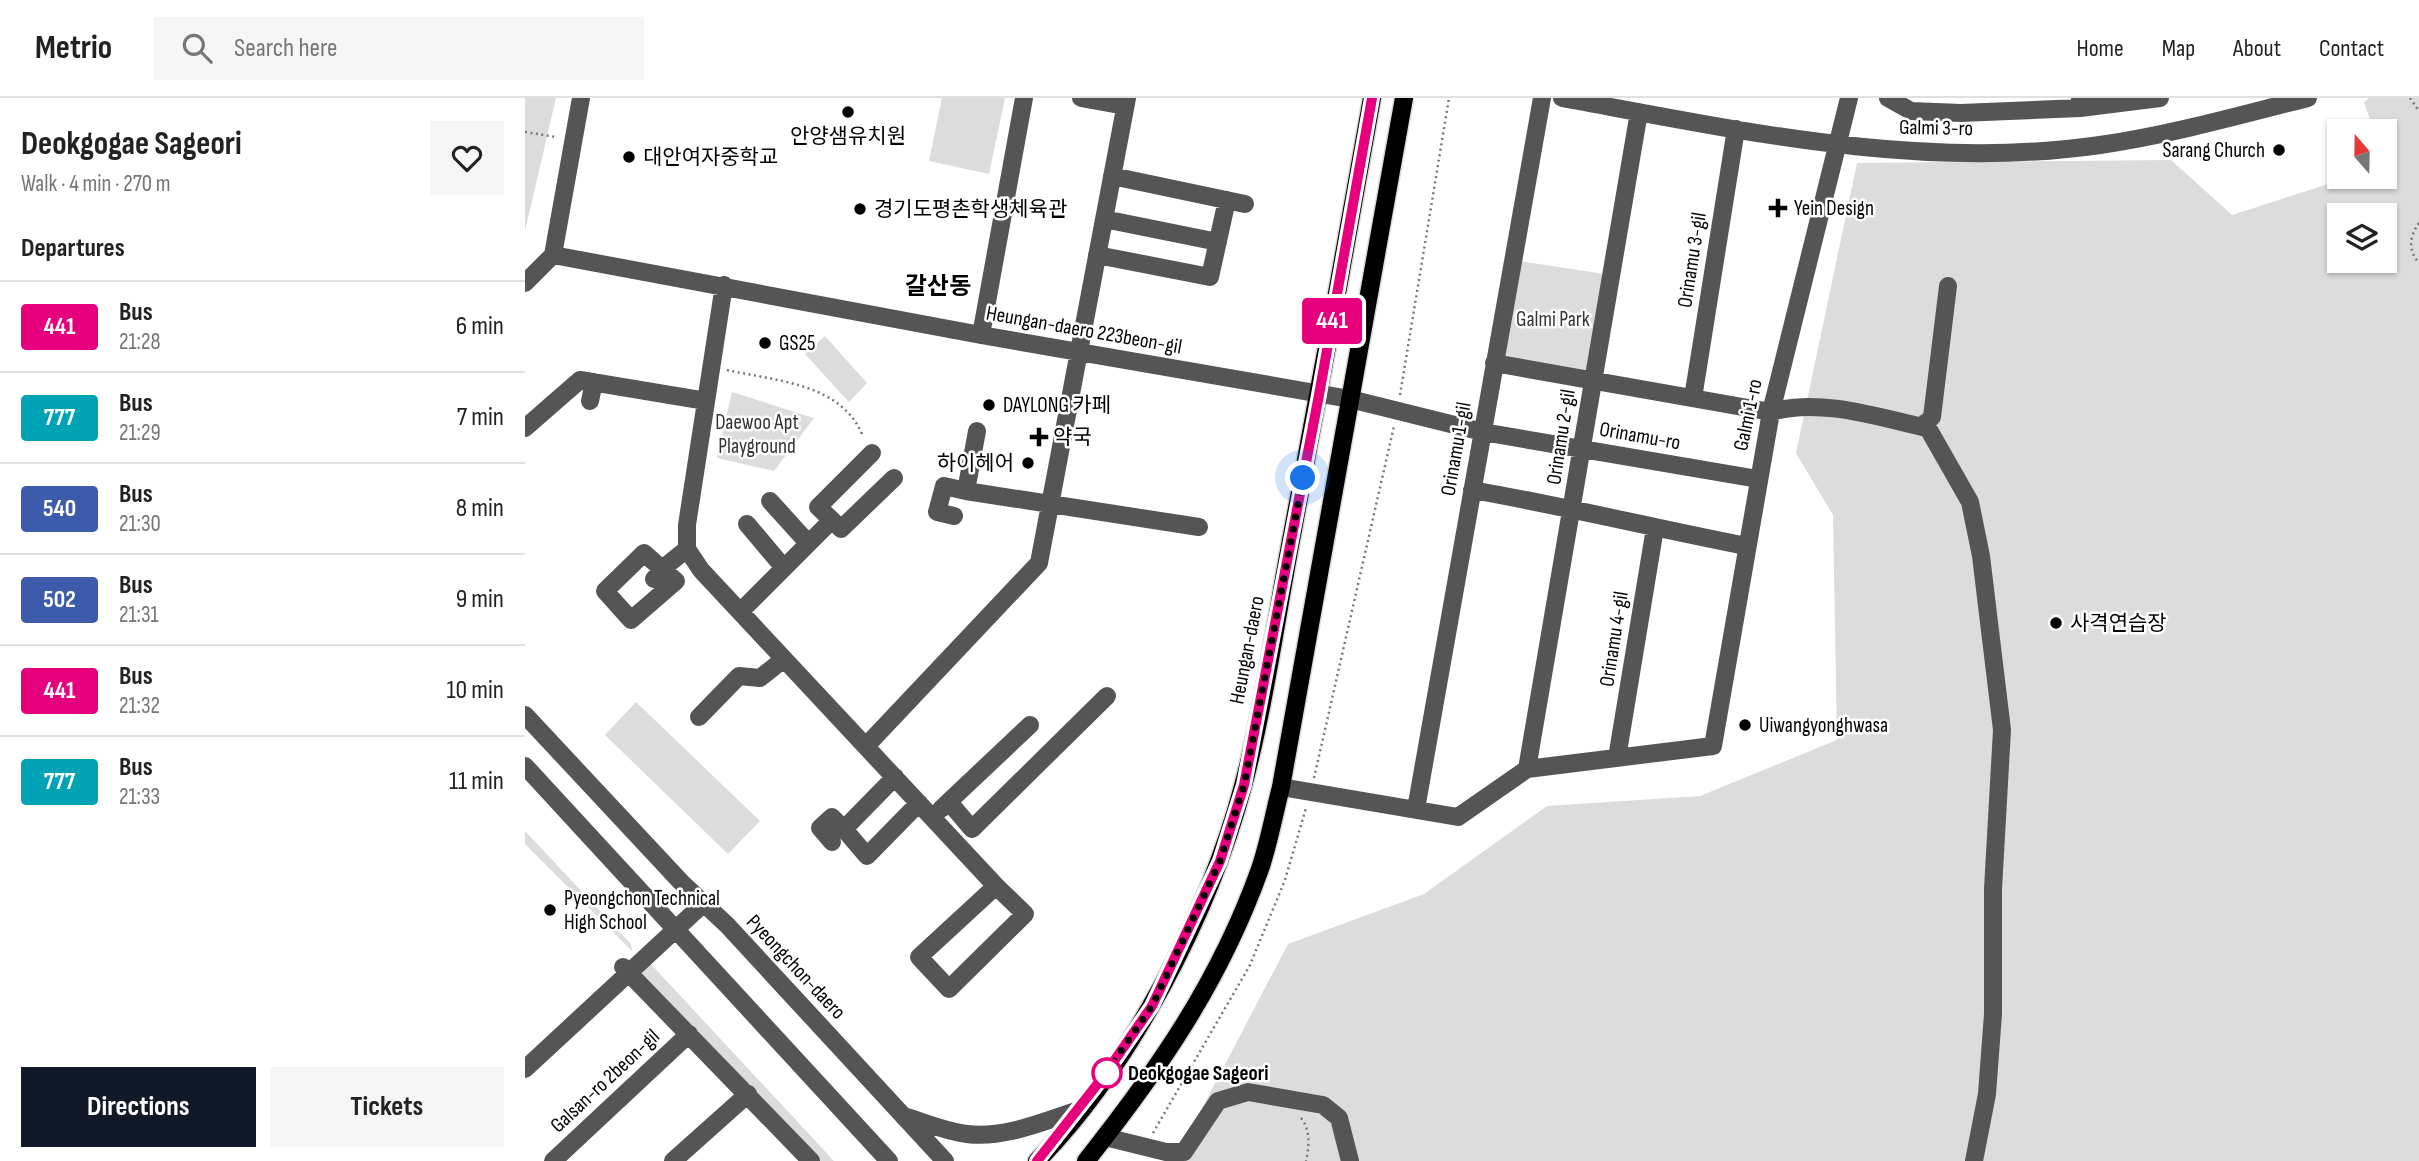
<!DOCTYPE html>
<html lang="en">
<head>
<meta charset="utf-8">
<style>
	:root { --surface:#fff; --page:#f6f6f6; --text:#222; --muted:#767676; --line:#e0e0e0; --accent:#111827 }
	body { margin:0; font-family:"Sofia Sans Condensed","Noto Sans KR",sans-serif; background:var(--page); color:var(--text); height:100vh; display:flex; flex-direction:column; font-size:26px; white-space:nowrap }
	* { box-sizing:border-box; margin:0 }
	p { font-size:23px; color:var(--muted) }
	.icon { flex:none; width:38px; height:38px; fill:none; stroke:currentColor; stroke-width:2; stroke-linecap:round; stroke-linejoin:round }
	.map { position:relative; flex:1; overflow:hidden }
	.drawer { display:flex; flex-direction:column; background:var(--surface); width:525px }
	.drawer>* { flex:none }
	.badge { padding:0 14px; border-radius:5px; font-size:24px; line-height:46px }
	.needle { width:46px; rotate:340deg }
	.fabs { position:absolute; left:1802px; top:21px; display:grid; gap:14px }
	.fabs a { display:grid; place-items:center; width:70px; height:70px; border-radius:0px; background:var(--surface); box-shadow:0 2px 5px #0004; font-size:35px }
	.you { position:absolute; width:35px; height:35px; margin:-18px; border:5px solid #fff; border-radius:50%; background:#1a73e8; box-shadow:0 0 0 10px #1a73e833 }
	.map>.badge { position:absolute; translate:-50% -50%; box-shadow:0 0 0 4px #fff }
	h2 { padding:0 21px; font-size:26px; line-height:63px }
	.round { display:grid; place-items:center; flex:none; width:74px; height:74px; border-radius:0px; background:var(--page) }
	.overview { display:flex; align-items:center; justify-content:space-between; height:119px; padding:0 21px }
	h1 { font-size:33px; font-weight:700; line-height:52px }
	.button { display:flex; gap:14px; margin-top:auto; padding:14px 21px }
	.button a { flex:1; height:80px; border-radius:0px; background:var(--accent); color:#fff; font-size:28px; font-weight:700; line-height:80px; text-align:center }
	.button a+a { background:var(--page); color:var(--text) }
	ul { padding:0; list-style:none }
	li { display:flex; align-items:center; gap:21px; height:91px; padding:0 21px; border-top:2px solid var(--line) }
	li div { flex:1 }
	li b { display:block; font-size:26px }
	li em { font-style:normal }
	li .badge { min-width:77px; font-weight:700; text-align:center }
	header { display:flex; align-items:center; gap:42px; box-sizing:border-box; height:98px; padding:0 35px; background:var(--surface); border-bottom:2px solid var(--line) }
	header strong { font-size:33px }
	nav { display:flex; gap:38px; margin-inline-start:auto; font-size:24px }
	.search { width:490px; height:63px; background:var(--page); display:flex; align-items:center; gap:18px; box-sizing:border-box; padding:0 24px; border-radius:0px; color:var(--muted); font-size:26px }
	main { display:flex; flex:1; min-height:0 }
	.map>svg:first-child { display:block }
	.green { fill:#dcdcdc; fill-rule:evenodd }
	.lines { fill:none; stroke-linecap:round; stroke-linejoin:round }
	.major-casing { stroke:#dbdbdb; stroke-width:21 }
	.path { stroke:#777; stroke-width:2.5; stroke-dasharray:2 3.5; stroke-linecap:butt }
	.minor { stroke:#555; stroke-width:18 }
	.major { stroke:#000; stroke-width:18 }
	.line-casing { stroke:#fff; stroke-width:16 }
	.line { stroke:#e6007e; stroke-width:10 }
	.walk { stroke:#000; stroke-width:7; stroke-dasharray:0 12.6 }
	.poi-dot { fill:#000; stroke:#fff; stroke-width:2.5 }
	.stop-dot { fill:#fff; stroke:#e6007e; stroke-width:3.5 }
	.labels { text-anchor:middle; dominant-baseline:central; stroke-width:5; stroke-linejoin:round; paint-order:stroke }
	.street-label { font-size:21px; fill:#000; stroke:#fff }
	.poi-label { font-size:21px; fill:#000; stroke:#fff; text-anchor:start }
	.park-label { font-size:21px; fill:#333; stroke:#fff }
	.stop-label { font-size:21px; font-weight:bold; fill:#000; stroke:#fff; text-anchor:start }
	.quarter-label { font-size:24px; font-weight:bold; fill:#000; stroke:#fff }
</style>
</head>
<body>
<header>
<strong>Metrio</strong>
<div class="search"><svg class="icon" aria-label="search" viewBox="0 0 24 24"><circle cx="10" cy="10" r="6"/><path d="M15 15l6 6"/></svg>Search here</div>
<nav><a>Home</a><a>Map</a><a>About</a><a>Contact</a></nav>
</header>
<main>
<section class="drawer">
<div class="overview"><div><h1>Deokgogae Sageori</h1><p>Walk · 4 min · 270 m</p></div><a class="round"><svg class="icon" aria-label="heart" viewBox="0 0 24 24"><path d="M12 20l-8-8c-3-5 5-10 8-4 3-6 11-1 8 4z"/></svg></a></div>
<h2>Departures</h2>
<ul>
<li><span class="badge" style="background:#e6007e;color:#fff">441</span><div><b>Bus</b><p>21:28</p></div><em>6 min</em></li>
<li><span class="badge" style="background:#00a3b4;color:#fff">777</span><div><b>Bus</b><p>21:29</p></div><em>7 min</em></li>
<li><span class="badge" style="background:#3d5bab;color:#fff">540</span><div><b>Bus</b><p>21:30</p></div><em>8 min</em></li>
<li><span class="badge" style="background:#3d5bab;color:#fff">502</span><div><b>Bus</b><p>21:31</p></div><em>9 min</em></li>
<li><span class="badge" style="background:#e6007e;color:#fff">441</span><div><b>Bus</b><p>21:32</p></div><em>10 min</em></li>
<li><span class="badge" style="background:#00a3b4;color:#fff">777</span><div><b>Bus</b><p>21:33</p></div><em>11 min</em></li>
</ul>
<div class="button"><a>Directions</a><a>Tickets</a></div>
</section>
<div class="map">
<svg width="1894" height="1063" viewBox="0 0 1894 1063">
	<rect width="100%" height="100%" fill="#fff"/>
	<path class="green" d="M0,0H31L0,133Z
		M417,0H480L464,76L404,63Z
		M1844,0H1894V1063H646L662,1039L763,846L899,796L1022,708L1175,698L1312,642L1308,417L1271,355L1332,65L1646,62L1707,117L1825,79H1860V33H1849L1839,4ZM1815,117H1860V163H1815Z
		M988,162L1086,177L1068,285L969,265Z
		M300,238L342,285L324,304L280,256Z
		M207,294L289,320L249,373L192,360Z
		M111,604L235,723L203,756L80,637Z
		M0,733L106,846L107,853L116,862L0,746Z
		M123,863L309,1063H290L109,875Z"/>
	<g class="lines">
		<defs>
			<path id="major" d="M512,1063C605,968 684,816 718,688C740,606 751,520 767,437C795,291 821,146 847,0
				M561,1063C634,971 695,883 735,771C744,745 749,716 756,689L879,0"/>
		</defs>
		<use href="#major" class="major-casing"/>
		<path class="path" d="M1885,0L1894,13
			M0,34L31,39
			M1894,125C1884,139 1883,152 1894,165
			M202,272C251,283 315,285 337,336
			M875,297L924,0
			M789,680L869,328
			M776,1020C786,1032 784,1049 781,1063
			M628,1035L725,867L760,782L781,710"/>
		<path class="minor" d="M556,0L600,8
			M1037,0C1213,32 1395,73 1575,47C1645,37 1715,17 1783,0
			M1363,0L1386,13L1436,15L1555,10V0
			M1555,10L1635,0
			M587,78L720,106
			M579,121L693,144
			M28,157L456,237L825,301L958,334L1233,381
			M572,157L685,179L702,102
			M0,185L28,157L56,0
			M199,187L162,427V451L176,472L471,788L394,859L424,891L500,816L471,788
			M456,237L499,0
			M969,265L1246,314C1293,300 1350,318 1397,329L1407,319L1423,188
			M1168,300L1211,31
			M65,303L69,284
			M1400,325L1445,404L1456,458L1477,632L1468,791V916L1462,996L1449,1063
			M0,330L55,282L181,303
			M452,333L441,393L674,429
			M947,392C1039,408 1129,430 1221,448
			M245,403L283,445
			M429,418L412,414L419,388L441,393
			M307,422L316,431L369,380
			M222,426L259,470
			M129,481L137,471L151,483L106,522L80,493L119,455L137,471L162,451
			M215,514L307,422L293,409L347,355
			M0,617L156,784L202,827L420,1063
			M174,619L214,578L235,580L259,561
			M342,647L514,465L602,0
			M1092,660L1130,430
			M0,668L364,1063
			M1002,671L1114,14
			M370,679L319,731L342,758L394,705
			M756,689L933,719L1002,671L1188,648L1246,314L1324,0
			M424,704L447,731L582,598
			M416,711L505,627
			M891,711L1017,0
			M307,744L295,730L307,719L319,731
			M98,869L286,1063
			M0,971L178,806
			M378,1018C399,1024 420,1033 442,1036C479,1041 519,1023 554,1012
			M580,1039L641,1054H659L693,1003L723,994L798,1007L814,1020L825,1063
			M28,1063L164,936
			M148,1063L223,996"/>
		<use href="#major" class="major"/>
	</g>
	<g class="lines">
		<defs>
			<path id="line" d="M512,1063L578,979L627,908L695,763L719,687L794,297L847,0"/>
		</defs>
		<use href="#line" class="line-casing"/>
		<use href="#line" class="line"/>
		<path class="walk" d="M582,975L578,979L627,908L695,763L719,687L778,380"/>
	</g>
	<g class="poi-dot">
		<circle cx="323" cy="14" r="7"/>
		<circle cx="1754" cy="52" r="7"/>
		<circle cx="104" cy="59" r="7"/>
		<path d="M1249.5 99.5h7v7h7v7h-7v7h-7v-7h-7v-7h7z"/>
		<circle cx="335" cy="111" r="7"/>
		<circle cx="240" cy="245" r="7"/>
		<circle cx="464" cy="307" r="7"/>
		<path d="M510.5 328.5h7v7h7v7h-7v7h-7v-7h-7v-7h7z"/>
		<circle cx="503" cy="365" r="7"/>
		<circle cx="1531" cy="525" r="7"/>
		<circle cx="1220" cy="627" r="7"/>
		<circle cx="25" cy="812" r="7"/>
	</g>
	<circle class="stop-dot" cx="582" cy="975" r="14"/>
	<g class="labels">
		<g class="street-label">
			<text transform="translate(1411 30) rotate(1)">Galmi 3-ro</text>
			<text transform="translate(1167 162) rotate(-81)">Orinamu 3-gil</text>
			<text transform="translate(559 232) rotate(10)">Heungan-daero 223beon-gil</text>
			<text transform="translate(1223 317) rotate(-78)">Galmi 1-ro</text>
			<text transform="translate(1115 338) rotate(10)">Orinamu-ro</text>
			<text transform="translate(1036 339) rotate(-81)">Orinamu 2-gil</text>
			<text transform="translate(931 351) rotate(-80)">Orinamu 1-gil</text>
			<text transform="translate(1089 541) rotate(-81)">Orinamu 4-gil</text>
			<text transform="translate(722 552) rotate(-79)">Heungan-daero</text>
			<text transform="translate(271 869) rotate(47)">Pyeongchon-daero</text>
			<text transform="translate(80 983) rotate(-43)">Galsan-ro 2beon-gil</text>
		</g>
		<g class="poi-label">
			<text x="323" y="38" text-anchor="middle">안양샘유치원</text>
			<text x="1740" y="52" text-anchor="end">Sarang Church</text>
			<text x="118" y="59">대안여자중학교</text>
			<text x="1269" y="110">Yein Design</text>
			<text x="349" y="111">경기도평촌학생체육관</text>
			<text x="254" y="245">GS25</text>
			<text x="478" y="307">DAYLONG 카페</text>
			<text x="528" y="339">약국</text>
			<text x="489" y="365" text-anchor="end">하이헤어</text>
			<text x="1545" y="525">사격연습장</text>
			<text x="1234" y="627">Uiwangyonghwasa</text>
			<text x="39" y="800">Pyeongchon Technical<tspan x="39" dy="24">High School</tspan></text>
		</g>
		<g class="park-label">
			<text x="1028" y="221">Galmi Park</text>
			<text x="232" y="324">Daewoo Apt<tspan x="232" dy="24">Playground</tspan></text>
		</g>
		<g class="stop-label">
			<text x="603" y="975">Deokgogae Sageori</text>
		</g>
		<g class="quarter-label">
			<text x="413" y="188">갈산동</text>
		</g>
	</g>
</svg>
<div class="fabs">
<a><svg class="needle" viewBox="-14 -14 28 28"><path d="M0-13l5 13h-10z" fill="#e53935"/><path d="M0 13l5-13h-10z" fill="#767676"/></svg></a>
<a><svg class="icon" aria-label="layers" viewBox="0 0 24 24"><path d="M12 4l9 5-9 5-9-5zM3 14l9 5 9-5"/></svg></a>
</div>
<div class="you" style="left:778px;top:380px"></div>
<b class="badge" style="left:807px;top:223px;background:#e6007e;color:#fff">441</b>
</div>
</main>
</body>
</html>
